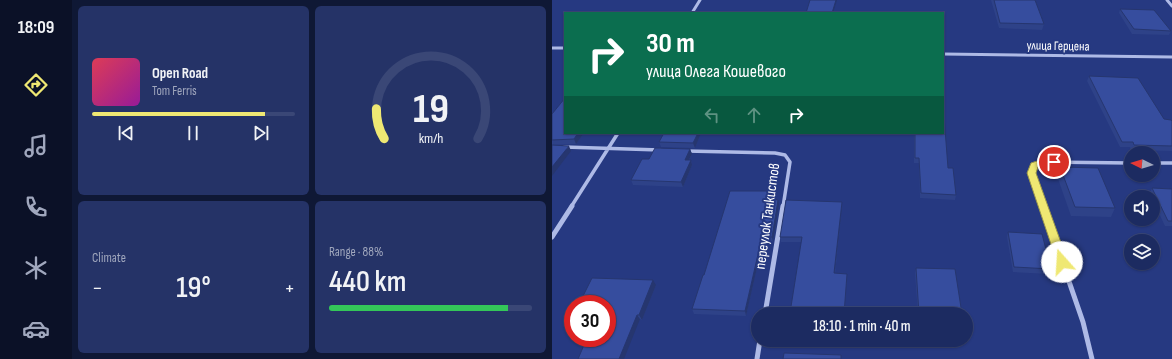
<!DOCTYPE html>
<meta charset="utf-8">
<style>
body{margin:0;font-family:"Sofia Sans Condensed",sans-serif;background:#253367;color:#f1f3f6;height:100vh;display:flex;flex-direction:column;font-size:15px;white-space:nowrap}
*{box-sizing:border-box;margin:0}
p{font-size:13px;color:#a0a7bd}
.icon{flex:none;width:22px;height:22px;fill:none;stroke:currentColor;stroke-width:2;stroke-linecap:round;stroke-linejoin:round}
.map{position:relative;flex:1;overflow:hidden}
.sheet{display:flex;flex-direction:column;gap:6px;padding:6px;background:#0f1835;width:480px}
.sheet>*{flex:none}
.guide{position:absolute;left:12px;top:12px;width:380px;height:122px;border-radius:0px;box-shadow:0 1px 3px #0004,0 0 0 1px #3a4776;background:#0b6e4f;color:#fff;overflow:hidden}
.needle{width:26px;rotate:275deg}
.fabs{position:absolute;left:572px;top:146px;display:grid;gap:8px}
.fabs a{display:grid;place-items:center;width:36px;height:36px;border-radius:50%;background:#1c2b61;box-shadow:0 1px 3px #0004,0 0 0 1px #3a4776;font-size:20px}
.speed{position:absolute;left:12px;top:295px;display:flex;gap:8px;font-size:20px;font-weight:700;text-align:center}
.speed>*{display:grid;place-content:center;width:52px;height:52px;border-radius:50%;background:#1c2b61;box-shadow:0 1px 3px #0004,0 0 0 1px #3a4776;line-height:1}
.speed .limit{border:6px solid #d22;background:#fff;color:#111}
.pin{position:absolute;display:grid;place-items:center;width:34px;height:34px;color:#fff;margin:-17px;border:2px solid #fff;border-radius:50%;box-shadow:0 1px 4px #0007}
.me{position:absolute;width:44px;margin:-22px;rotate:341deg;stroke-linejoin:round;filter:drop-shadow(0 0 3px #0008)}
.turn{display:flex;align-items:center;gap:14px;height:84px;padding:0 16px;font-size:18px}
.turn .icon{width:52px;height:52px;stroke-width:2.5}
.turn b{display:block;font-size:28px;line-height:34px}
.lanes{display:flex;align-items:center;height:38px;padding:0 16px;background:#0003;justify-content:center;gap:20px;direction:ltr}
.lanes .off{opacity:.35}
.big{font-size:30px;font-weight:600;line-height:1.1}
.sheet .card{flex:1;display:flex;flex-direction:column;justify-content:center;gap:6px;min-width:0;padding:0 14px;border-radius:6px;background:#253367}
.sheet .dial{align-items:center;gap:0}
.dial svg{height:104px;overflow:visible;fill:none;stroke:#3a4776;stroke-width:7;stroke-linecap:round;text-anchor:middle}
.dial text{fill:#f1f3f6;stroke:none}
.song{display:flex;align-items:center;gap:12px}
.cover{width:48px;height:48px;border-radius:6px;background:linear-gradient(135deg,hsl(350 70% 55%),hsl(300 70% 35%))}
.played{height:4px;border-radius:2px;background:linear-gradient(90deg,#efe873 85%,#3a4776 85%)}
.keys{display:flex;justify-content:space-around;direction:ltr}
.heat{display:flex;justify-content:space-between;align-items:center;font-size:22px;direction:ltr}
.charge{height:6px;border-radius:3px;background:linear-gradient(90deg,#34c759 88%,#3a4776 0)}
.sheet .tiles{flex:1;display:grid;gap:6px;grid-template-columns:repeat(2,1fr)}
.trip{position:absolute;left:199px;top:307px;width:222px;height:40px;border-radius:20px;background:#1c2b61;box-shadow:0 1px 3px #0004,0 0 0 1px #3a4776;font-weight:600;line-height:40px;text-align:center}
main{display:flex;flex:1;min-height:0}
.menu{display:flex;flex-direction:column;width:72px;justify-content:space-around;align-items:center;background:#0b1127;color:#a0a7bd}
.menu .icon{width:28px;height:28px}
.menu .selected{color:#efe873}
.menu b{font-size:18px;color:#f1f3f6}
.map>svg:first-child{display:block}
.lines{fill:none;stroke-linecap:round;stroke-linejoin:round}
.minor-far2{stroke:#aebae6;stroke-width:3}
.minor-far1{stroke:#aebae6;stroke-width:3.5}
.minor{stroke:#aebae6;stroke-width:5}
.wall{fill:#2e4288}
.shaded-wall{fill:#26366f}
.building{fill:#364d9e;stroke:#26366f}
.route{fill:#efe873;stroke:#9b974b}
.labels{text-anchor:middle;stroke-width:4;stroke-linejoin:round;paint-order:stroke}
.far-street-label{font-size:13px;fill:#fff;stroke:#263981}
.street-label{font-size:15px;fill:#fff;stroke:#263981}
</style>
<main>
<nav class="menu">
<b>18:09</b>
<svg class="icon selected" aria-label="directions" viewBox="0 0 24 24"><path d="M12 3l9 9-9 9-9-9zM9 14v-3h6M13 9l2 2-2 2"/></svg>
<svg class="icon" aria-label="music" viewBox="0 0 24 24"><path d="M9 18V5l10-2v13"/><circle cx="6" cy="18" r="3"/><circle cx="16" cy="16" r="3"/></svg>
<svg class="icon" aria-label="phone" viewBox="0 0 24 24"><path d="M5 4h4l2 5-3 2q2 4 5 5l2-3 5 2v4C11 20 4 13 5 4z"/></svg>
<svg class="icon" aria-label="climate" viewBox="0 0 24 24"><path d="M12 3v18M4 7l16 10M4 17L20 7"/></svg>
<svg class="icon" aria-label="car" viewBox="0 0 24 24"><path d="M5 17H2v-5l4-1 3-4h7l3 4 3 1v5h-3M9 17h6M6 11h13"/><circle cx="7" cy="17" r="2"/><circle cx="17" cy="17" r="2"/></svg>
</nav>
<section class="sheet">
<div class="tiles">
<div class="card">
<div class="song"><i class="cover"></i><div><b>Open Road</b><p>Tom Ferris</p></div></div>
<div class="played"></div>
<div class="keys"><svg class="icon" aria-label="previous" viewBox="0 0 24 24"><path d="M18 5L8 12l10 7zM5 5v14"/></svg><svg class="icon" aria-label="pause" viewBox="0 0 24 24"><path d="M8 5v14M16 5v14"/></svg><svg class="icon" aria-label="next" viewBox="0 0 24 24"><path d="M6 5l10 7-10 7zM19 5v14"/></svg></div>
</div>
<div class="card dial"><svg viewBox="0 0 100 80">
<path d="M14 69A42 42 0 1 1 86 69"/>
<path d="M14 69A42 42 0 0 1 8 46" stroke="#efe873"/>
<text x="50" y="56" font-size="32" font-weight="700">19</text>
<text x="50" y="72" font-size="11">km/h</text>
</svg></div>
<div class="card"><p>Climate</p>
<div class="heat"><a>−</a><b class="big">19°</b><a>+</a></div>
</div>
<div class="card"><p>Range · 88%</p><b class="big">440 km</b><div class="charge"></div></div>
</div>
</section>
<div class="map">
<svg width="620" height="359" viewBox="0 0 620 359">
<rect width="100%" height="100%" fill="#263981"/>
<g class="lines">
<path class="minor-far2" d="M615,0L620,6
M140,13L148,0
M0,48H13
M391,54L620,57"/>
<path class="minor-far1" d="M12,147L108,150
M134,151L223,153L233,155L238,162L231,207
M601,163H620
M19,207L66,133
M491,207L479,173L482,165L491,162L579,163"/>
<path class="minor" d="M491,206L531,322L540,359
M0,237L20,206
M213,314L231,206
M205,359L208,340"/>
</g>
<path class="wall" d="M439,0H483L492,24L490,30L447,28Z
M568,9L619,31L617,35L580,34L567,13Z
M537,76L612,119L620,121V151L579,150L578,147H568L535,81Z
M0,114L13,133H32L24,144L0,145Z
M112,133H149L143,148L109,147L107,142Z
M362,133H391L396,168L404,195L403,200L368,198L367,163H362Z
M138,149L140,154L137,160H139L140,165L131,187L81,185L79,180L97,159Z
M508,167L563,208L559,217L519,216L505,176Z
M600,188L620,189V226H613L601,201V197H599L598,193Z
M220,191L221,196L220,199L227,205L221,242H211L194,316L142,314L140,309Z
M290,202V207L283,274H295L292,314H238L250,242H229L228,237Z
M456,232L499,269L497,274L461,272L455,237Z
M364,268L410,314H366L363,273Z
M104,285L90,320L88,319L35,338Z"/>
<path class="shaded-wall" d="M284,0H285L281,13H280Z
M26,133H32L24,144L22,139Z
M146,133H149L143,148L141,143Z
M17,146L19,151L0,176V167Z
M138,149L140,154L134,165L133,160Z
M139,160L140,165L131,187L129,182Z
M220,191L221,196L220,204L219,199Z
M226,200L227,205L221,242L220,237Z
M290,202V207L282,278V273Z
M210,237L211,242L194,316L193,311Z
M101,280L104,285L90,320L87,315Z
M85,315L88,319L72,359H67Z"/>
<path class="building" d="M258,0H284L280,13H254Z
M442,0H483L492,24L448,23Z
M568,9L602,10L619,31L582,29Z
M537,76L586,78L612,119L619,120L620,121V146L582,145L581,142H570Z
M13,98V133H26L22,139L0,140V114Z
M391,103L396,168H401L404,195L369,193L367,158H363V133H391Z
M112,133H146L141,143L107,142Z
M0,145L17,146L0,167Z
M103,148L138,149L133,160H139L129,182L79,180L90,159H97Z
M508,167L546,168L563,208L523,207Z
M600,188L620,189V221H616Z
M178,191H220L219,199L226,200L220,237H210L193,311L140,309L151,275H152Z
M234,200L290,202L282,273L295,274L292,314H268L238,313L250,237H228Z
M456,232L490,234L499,269L462,267Z
M364,268L403,269L410,314H367Z
M40,278L101,280L87,315H85L67,359H26L35,338H55V304H27Z
M232,353L289,355V359H231Z"/>
<path class="route" d="M502,159L506,162L505,164L486,167L484,173L516,262L514,265L510,267L506,265L505,262L475,173L479,163L491,159Z"/>
<g class="labels">
<g class="far-street-label">
<text transform="translate(506 45) rotate(1)" y="5">улица Герцена</text>
</g>
<g class="street-label">
<text transform="translate(215 216) rotate(-82)" y="5">переулок Танкистов</text>
</g>
</g>
</svg>
<div class="fabs">
<a><svg class="needle" viewBox="-14 -14 28 28"><path d="M0-13l5 13h-10z" fill="#e53935"/><path d="M0 13l5-13h-10z" fill="#a0a7bd"/></svg></a>
<a><svg class="icon" aria-label="sound" viewBox="0 0 24 24"><path d="M4 9h4l5-4v14l-5-4H4zM17 9q2 3 0 6"/></svg></a>
<a><svg class="icon" aria-label="layers" viewBox="0 0 24 24"><path d="M12 4l9 5-9 5-9-5zM3 14l9 5 9-5"/></svg></a>
</div>
<div class="speed"><div class="limit">30</div></div>
<div class="pin" style="left:502px;top:162px;background:#d93025"><svg class="icon" aria-label="arrive" viewBox="0 0 24 24"><path d="M6 21V4h12l-3 4 3 4H6"/></svg></div>
<svg class="me" style="left:510px;top:262px" viewBox="-20 -20 40 40"><circle r="19" fill="#fff"/><path d="M0-13L10 11 0 6-10 11z" fill="#efe873"/></svg>
<div class="trip">18:10 · 1 min · 40 m</div>
<div class="guide">
<div class="turn"><svg class="icon" aria-label="right" viewBox="0 0 24 24"><path d="M7 20v-9h11M14 6l5 5-5 5"/></svg><div><b>30 m</b>улица Олега Кошевого</div></div>
<div class="lanes"><svg class="icon off" aria-label="left" viewBox="0 0 24 24"><path d="M17 20v-9H6M10 6l-5 5 5 5"/></svg><svg class="icon off" aria-label="ahead" viewBox="0 0 24 24"><path d="M12 20V5M6 11l6-6 6 6"/></svg><svg class="icon" aria-label="right" viewBox="0 0 24 24"><path d="M7 20v-9h11M14 6l5 5-5 5"/></svg></div>
</div>
</div>
</main>
